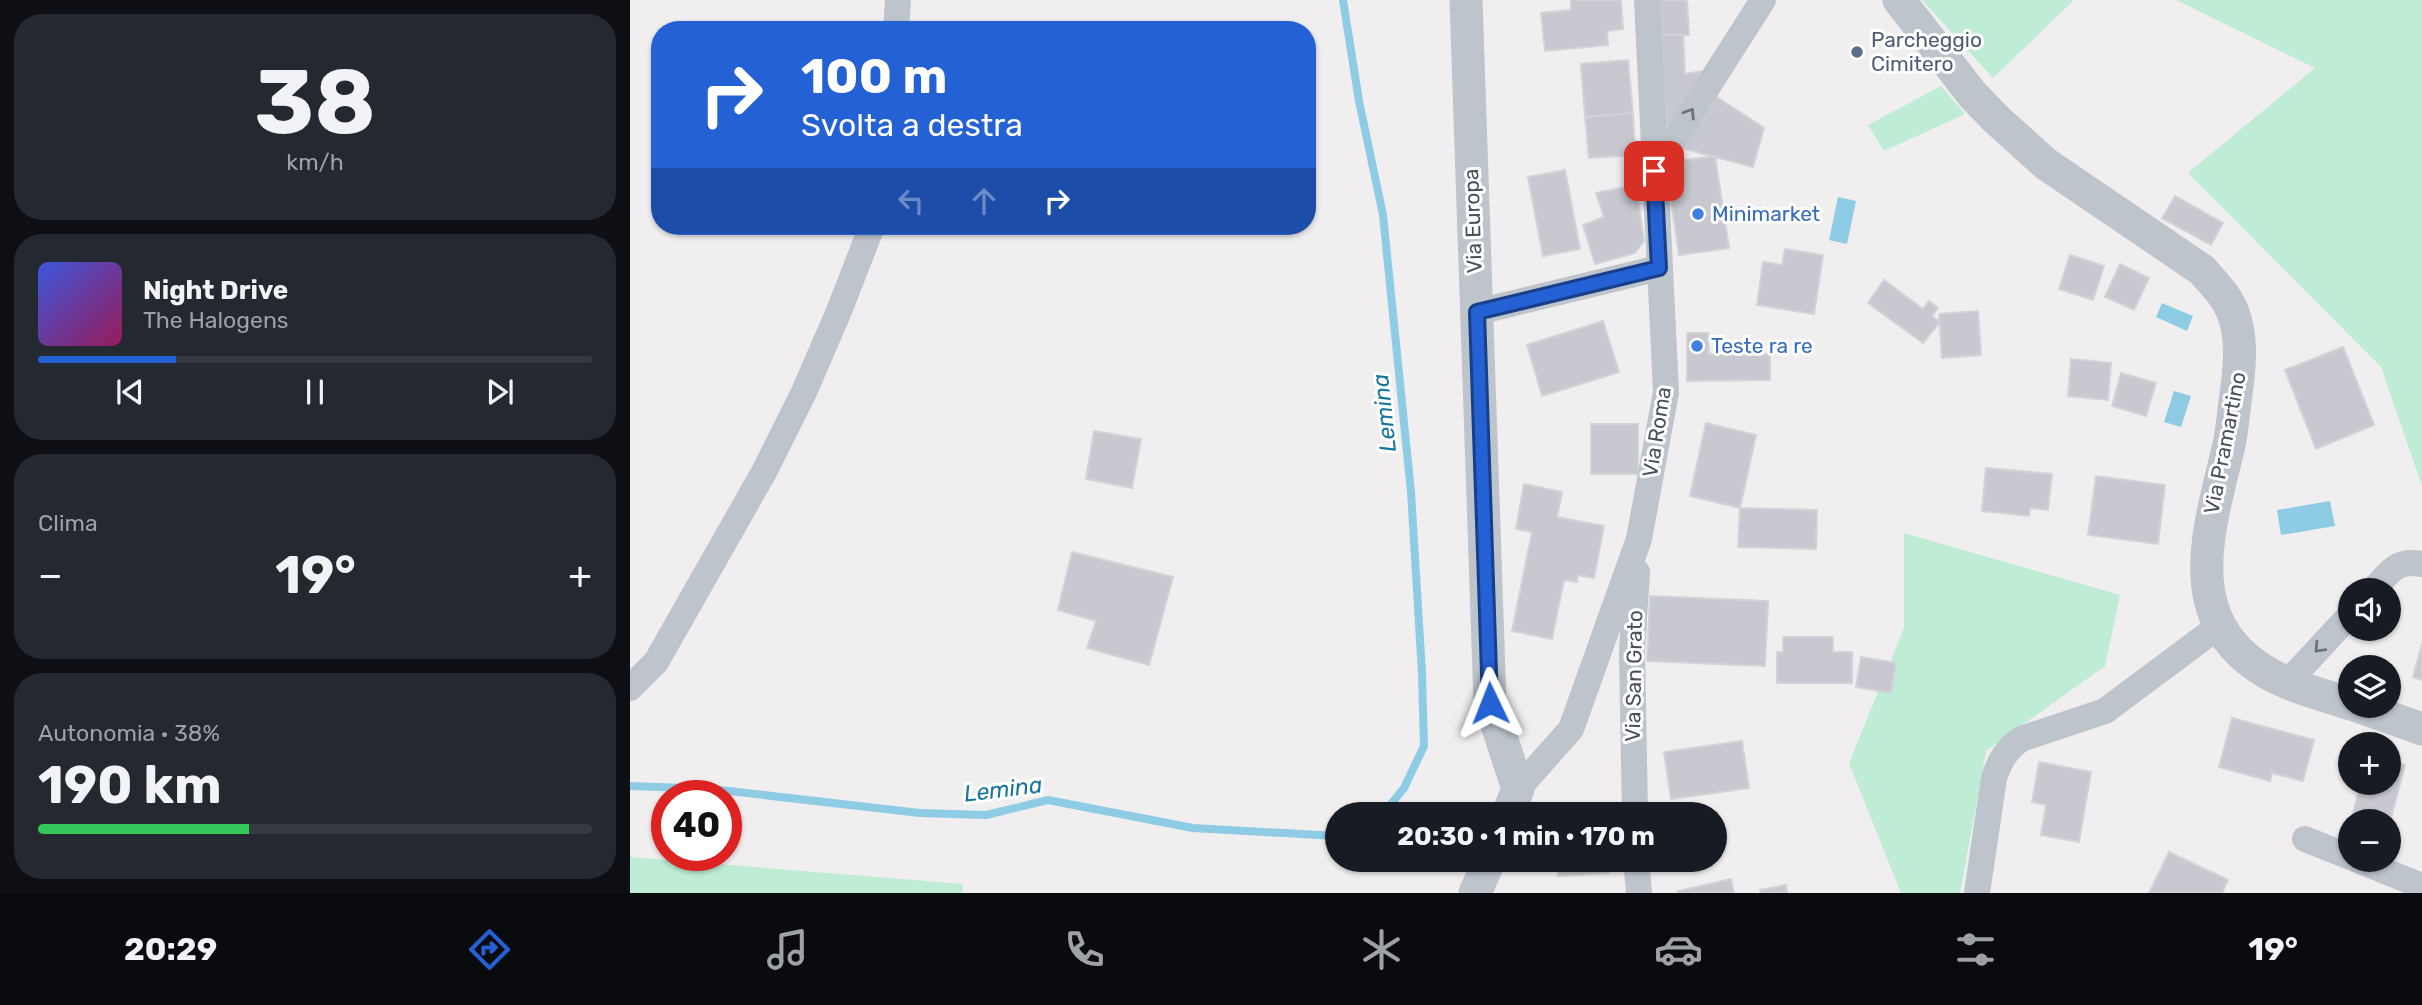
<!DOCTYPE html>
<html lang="it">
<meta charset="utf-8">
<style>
body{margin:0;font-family:Rubik,sans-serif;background:#242831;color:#f1f3f6;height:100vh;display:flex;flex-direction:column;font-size:26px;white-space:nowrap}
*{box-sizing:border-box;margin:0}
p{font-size:23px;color:#9ea1a6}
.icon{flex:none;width:38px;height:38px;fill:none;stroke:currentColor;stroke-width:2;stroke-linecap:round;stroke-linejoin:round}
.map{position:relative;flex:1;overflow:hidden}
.details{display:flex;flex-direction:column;gap:14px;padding:14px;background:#0d0f14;width:630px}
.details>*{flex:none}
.hud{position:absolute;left:21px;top:21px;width:665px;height:214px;border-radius:28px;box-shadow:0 2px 5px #0004;background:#2461d4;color:#fff;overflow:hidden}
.controls{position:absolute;left:1708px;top:578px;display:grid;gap:14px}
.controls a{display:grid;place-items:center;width:63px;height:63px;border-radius:50%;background:#171b24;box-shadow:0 2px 5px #0004;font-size:35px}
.speed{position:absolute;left:21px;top:780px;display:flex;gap:14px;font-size:35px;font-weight:700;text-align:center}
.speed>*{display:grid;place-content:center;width:91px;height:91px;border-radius:50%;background:#171b24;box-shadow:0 2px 5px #0004;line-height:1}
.speed .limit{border:10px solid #d22;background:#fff;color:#111}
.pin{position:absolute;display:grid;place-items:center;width:60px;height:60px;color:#fff;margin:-30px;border-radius:14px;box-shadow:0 4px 10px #0006}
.me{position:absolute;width:77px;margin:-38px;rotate:358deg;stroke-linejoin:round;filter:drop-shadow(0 0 5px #0008)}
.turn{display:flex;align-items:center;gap:24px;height:147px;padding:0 35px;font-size:32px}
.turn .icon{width:91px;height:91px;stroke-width:2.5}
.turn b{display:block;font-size:49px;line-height:60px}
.lanes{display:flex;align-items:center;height:66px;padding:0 35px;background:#0003;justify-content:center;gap:35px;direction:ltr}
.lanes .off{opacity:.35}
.big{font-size:52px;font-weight:700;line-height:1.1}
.details .widget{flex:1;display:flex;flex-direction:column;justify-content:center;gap:10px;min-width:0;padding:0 24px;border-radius:28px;background:#242831}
.details .dial{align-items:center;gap:0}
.dial b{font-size:91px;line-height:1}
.song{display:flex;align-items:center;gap:21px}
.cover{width:84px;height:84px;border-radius:10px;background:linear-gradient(135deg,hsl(230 70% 55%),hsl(330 70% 35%))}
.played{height:7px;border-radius:4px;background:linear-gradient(90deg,#2461d4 25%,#363941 25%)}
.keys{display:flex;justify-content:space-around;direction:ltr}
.heat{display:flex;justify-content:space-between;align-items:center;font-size:38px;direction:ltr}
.charge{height:10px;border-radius:5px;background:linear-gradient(90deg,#34c759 38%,#363941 0)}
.trip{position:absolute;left:695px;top:802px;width:402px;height:70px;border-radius:35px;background:#171b24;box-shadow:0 2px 5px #0004;font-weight:700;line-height:70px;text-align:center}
.tab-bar{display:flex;height:112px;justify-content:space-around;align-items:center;background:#090b0e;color:#9ea1a6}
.tab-bar .icon{width:49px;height:49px}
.tab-bar .current{color:#2461d4}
.tab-bar b{font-size:32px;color:#f1f3f6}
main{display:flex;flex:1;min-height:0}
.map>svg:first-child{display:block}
.green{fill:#beecd4}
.water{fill:#8ecce6}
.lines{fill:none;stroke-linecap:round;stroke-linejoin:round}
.stream{stroke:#8ecce6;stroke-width:8}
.building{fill:#c8c9d0;stroke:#d2d3d9;stroke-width:2}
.minor{stroke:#bdc4cc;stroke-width:26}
.tertiary{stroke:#bdc4cc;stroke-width:33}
.oneway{stroke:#6a727c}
.route-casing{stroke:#173f8a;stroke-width:18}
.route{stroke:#2461d4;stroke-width:12}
.service-dot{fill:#5c6f8a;stroke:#fff;stroke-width:2.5}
.shop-dot{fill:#3f7fe0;stroke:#fff;stroke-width:2.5}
.labels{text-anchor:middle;stroke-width:6;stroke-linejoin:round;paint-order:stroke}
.service-label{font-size:21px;fill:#4e5e75;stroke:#fff;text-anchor:start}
.shop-label{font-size:21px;fill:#366cbe;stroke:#fff;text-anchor:start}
.street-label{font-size:21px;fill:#474f5a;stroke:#fff}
.water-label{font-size:23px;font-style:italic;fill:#15759f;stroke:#fff}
</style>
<main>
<section class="details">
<div class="widget dial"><b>38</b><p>km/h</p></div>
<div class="widget">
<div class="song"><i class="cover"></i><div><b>Night Drive</b><p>The Halogens</p></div></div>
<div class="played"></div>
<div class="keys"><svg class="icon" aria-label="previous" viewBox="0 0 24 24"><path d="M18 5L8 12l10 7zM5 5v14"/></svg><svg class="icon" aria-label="pause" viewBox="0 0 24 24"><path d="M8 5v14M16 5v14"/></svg><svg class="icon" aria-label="next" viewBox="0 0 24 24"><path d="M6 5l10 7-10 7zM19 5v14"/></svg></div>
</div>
<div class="widget"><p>Clima</p>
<div class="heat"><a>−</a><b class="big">19°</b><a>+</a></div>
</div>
<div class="widget"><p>Autonomia · 38%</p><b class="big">190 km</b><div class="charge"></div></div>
</section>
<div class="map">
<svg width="1792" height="893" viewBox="0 0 1792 893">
<rect width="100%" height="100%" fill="#f0eeee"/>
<path class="green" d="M1292,0H1444L1363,78Z
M1546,0H1792V486L1751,367L1558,173L1685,68Z
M1311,86L1335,114L1254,151L1238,125Z
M1274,533L1490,595L1475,666L1356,751L1330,893H1271L1219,763L1274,628Z
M0,857L333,884L332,893H0Z"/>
<path class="water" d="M1208,197L1226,201L1217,244L1199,240Z
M1532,303L1563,316L1557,331L1526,317Z
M1544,391L1561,396L1551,427L1534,422Z
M1700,501L1705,526L1651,535L1647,510Z"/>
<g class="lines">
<path class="stream" d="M713,0L729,101L753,215L781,492L792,673L794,746L774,788L753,814
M0,786L81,789L290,813L356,815L418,800L563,828L707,836"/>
</g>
<path class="building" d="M941,0H991L993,29L977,31L978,45L915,51L911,13L941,10Z
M1027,0H1057L1059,35H1028Z
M1028,35H1053L1055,74L1073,71L1041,125L1029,126Z
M998,60L1003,113L955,117L951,64Z
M1087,97L1134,128L1123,167L1055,149L1059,134Z
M1003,113L1005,155L959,158L955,117Z
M1085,156L1099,248L1049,255L1038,180L1050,178L1047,161Z
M935,170L950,249L913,256L898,177Z
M1006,185L1014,241L1005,253L965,264L953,225L974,217L966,193Z
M1545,196L1593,223L1581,245L1532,218Z
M1155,249L1193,255L1184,314L1127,305L1133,262L1152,265Z
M1440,255L1474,266L1463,300L1429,289Z
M1490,264L1519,278L1504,310L1475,297Z
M1254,280L1293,309L1299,301L1308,308L1302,316L1310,322L1293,343L1238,303Z
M1348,311L1351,355L1312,358L1309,314Z
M973,321L989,372L912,396L897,345Z
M1057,333H1078L1079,354H1140V380L1057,381Z
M1713,347L1744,425L1686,449L1655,370Z
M1441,359L1481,363L1478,400L1438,396Z
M1491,373L1526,383L1516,416L1482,406Z
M1076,423L1126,435L1110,508L1060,496Z
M961,424H1008V474H961Z
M464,431L511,439L502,488L456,479Z
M1356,468L1422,474L1418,510L1400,508L1399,516L1352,511Z
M1466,476L1535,485L1528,544L1458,535Z
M894,484L932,492L927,517L974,526L964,578L948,575L947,582L934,580L922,639L882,631L902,532L886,529Z
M1110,508L1187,510L1186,549L1108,547Z
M442,552L543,577L519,665L457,648L466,621L428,610Z
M1020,596L1138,601L1135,666L1017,661Z
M1153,637H1203V652H1222V683H1147V652H1153Z
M1792,644V680L1783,677Z
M1231,657L1266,663L1261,693L1226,687Z
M1602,718L1684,740L1673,781L1642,773L1640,781L1589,767Z
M1112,741L1119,788L1041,799L1034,752Z
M1759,761L1775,765L1759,825V821H1721L1731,782H1759Z
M1409,762L1461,772L1449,842L1411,835L1416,805L1402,802Z
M1539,852L1598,880L1592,893H1519Z
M926,859H978L979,873L928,876Z
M1101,879L1104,893H1048V891Z
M1156,885L1157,893H1131L1130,890Z"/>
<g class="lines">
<path class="minor" d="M266,30L268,0
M1024,171L1133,0
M847,312L1029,268
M1743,590C1760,572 1766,559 1792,564
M1658,682L1720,615
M0,688L26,662L134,472L174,392L209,311L242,226
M888,789L941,729L1009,539L1036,392L1017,0
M1005,814L1002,651L1007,572
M1675,839L1720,857
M1006,859L1009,893
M1725,859L1792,886
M1347,893L1364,778C1370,760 1376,750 1391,739L1475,711L1589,626"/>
<path class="tertiary" d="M836,0L860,703L888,789L878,814
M1269,0L1342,94L1365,118L1416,164L1572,270C1583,283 1597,296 1603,313C1612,336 1610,363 1607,387C1604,406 1603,426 1599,445C1581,523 1547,615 1631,669C1657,686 1691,694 1720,704
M1724,705L1792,729
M845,893L860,859"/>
</g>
<defs><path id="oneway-chevron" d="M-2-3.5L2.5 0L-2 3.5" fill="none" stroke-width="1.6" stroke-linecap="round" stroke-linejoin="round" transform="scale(1.75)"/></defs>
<g class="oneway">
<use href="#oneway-chevron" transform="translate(1060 113) rotate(-58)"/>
<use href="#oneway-chevron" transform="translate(1689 648) rotate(133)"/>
</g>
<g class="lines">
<g class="route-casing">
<path id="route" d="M860,703L847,312L1029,268L1024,171"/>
</g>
<use href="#route" class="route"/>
</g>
<circle class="service-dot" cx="1227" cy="52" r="7"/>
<g class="shop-dot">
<circle cx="1068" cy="214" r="7"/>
<circle cx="1067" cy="346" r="7"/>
</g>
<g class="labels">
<g class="service-label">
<text x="1241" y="47">Parcheggio<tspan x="1241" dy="24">Cimitero</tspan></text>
</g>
<g class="shop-label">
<text x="1082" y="221">Minimarket</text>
<text x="1081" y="353">Teste ra re</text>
</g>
<g class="street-label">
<text transform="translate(843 221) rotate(-92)" y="7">Via Europa</text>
<text transform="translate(1027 432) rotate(-81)" y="7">Via Roma</text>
<text transform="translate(1595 443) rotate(-79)" y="7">Via Pramartino</text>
<text transform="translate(1004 676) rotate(-89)" y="7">Via San Grato</text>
</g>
<g class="water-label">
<text transform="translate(754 413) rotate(-96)" y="8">Lemina</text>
<text transform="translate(373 789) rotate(-7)" y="8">Lemina</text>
</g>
</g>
</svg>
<div class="controls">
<a><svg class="icon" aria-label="sound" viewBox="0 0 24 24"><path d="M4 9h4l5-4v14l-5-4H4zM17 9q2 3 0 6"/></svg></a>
<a><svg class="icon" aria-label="layers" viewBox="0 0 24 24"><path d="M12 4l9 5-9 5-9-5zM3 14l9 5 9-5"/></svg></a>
<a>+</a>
<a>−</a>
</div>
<div class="speed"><div class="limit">40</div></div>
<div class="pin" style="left:1024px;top:171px;background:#d93025"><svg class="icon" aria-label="arrive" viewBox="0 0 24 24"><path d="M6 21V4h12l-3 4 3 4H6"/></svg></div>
<svg class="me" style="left:860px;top:703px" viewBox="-20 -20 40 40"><path d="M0-17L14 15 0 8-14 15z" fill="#2461d4" stroke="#fff" stroke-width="4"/></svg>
<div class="trip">20:30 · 1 min · 170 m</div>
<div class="hud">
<div class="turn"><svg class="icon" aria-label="right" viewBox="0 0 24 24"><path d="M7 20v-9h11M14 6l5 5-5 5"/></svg><div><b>100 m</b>Svolta a destra</div></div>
<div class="lanes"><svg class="icon off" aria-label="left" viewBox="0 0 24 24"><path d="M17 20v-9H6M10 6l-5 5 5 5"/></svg><svg class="icon off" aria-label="ahead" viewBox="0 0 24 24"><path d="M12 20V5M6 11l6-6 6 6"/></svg><svg class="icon" aria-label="right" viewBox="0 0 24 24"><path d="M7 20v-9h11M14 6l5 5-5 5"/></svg></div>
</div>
</div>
</main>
<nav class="tab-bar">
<b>20:29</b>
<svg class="icon current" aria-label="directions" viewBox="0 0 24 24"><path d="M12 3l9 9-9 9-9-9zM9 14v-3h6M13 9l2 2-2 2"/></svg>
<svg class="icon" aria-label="music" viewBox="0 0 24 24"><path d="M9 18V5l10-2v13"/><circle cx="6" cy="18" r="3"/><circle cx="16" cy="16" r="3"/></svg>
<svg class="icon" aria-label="phone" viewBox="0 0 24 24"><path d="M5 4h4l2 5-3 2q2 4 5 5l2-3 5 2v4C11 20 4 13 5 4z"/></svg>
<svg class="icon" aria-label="climate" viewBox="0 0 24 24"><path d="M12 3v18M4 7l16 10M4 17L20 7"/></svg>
<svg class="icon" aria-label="car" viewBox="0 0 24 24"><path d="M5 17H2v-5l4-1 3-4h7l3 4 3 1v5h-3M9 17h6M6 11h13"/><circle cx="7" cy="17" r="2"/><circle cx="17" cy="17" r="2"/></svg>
<svg class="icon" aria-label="filters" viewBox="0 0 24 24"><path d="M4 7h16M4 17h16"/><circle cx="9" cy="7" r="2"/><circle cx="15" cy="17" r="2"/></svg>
<b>19°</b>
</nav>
